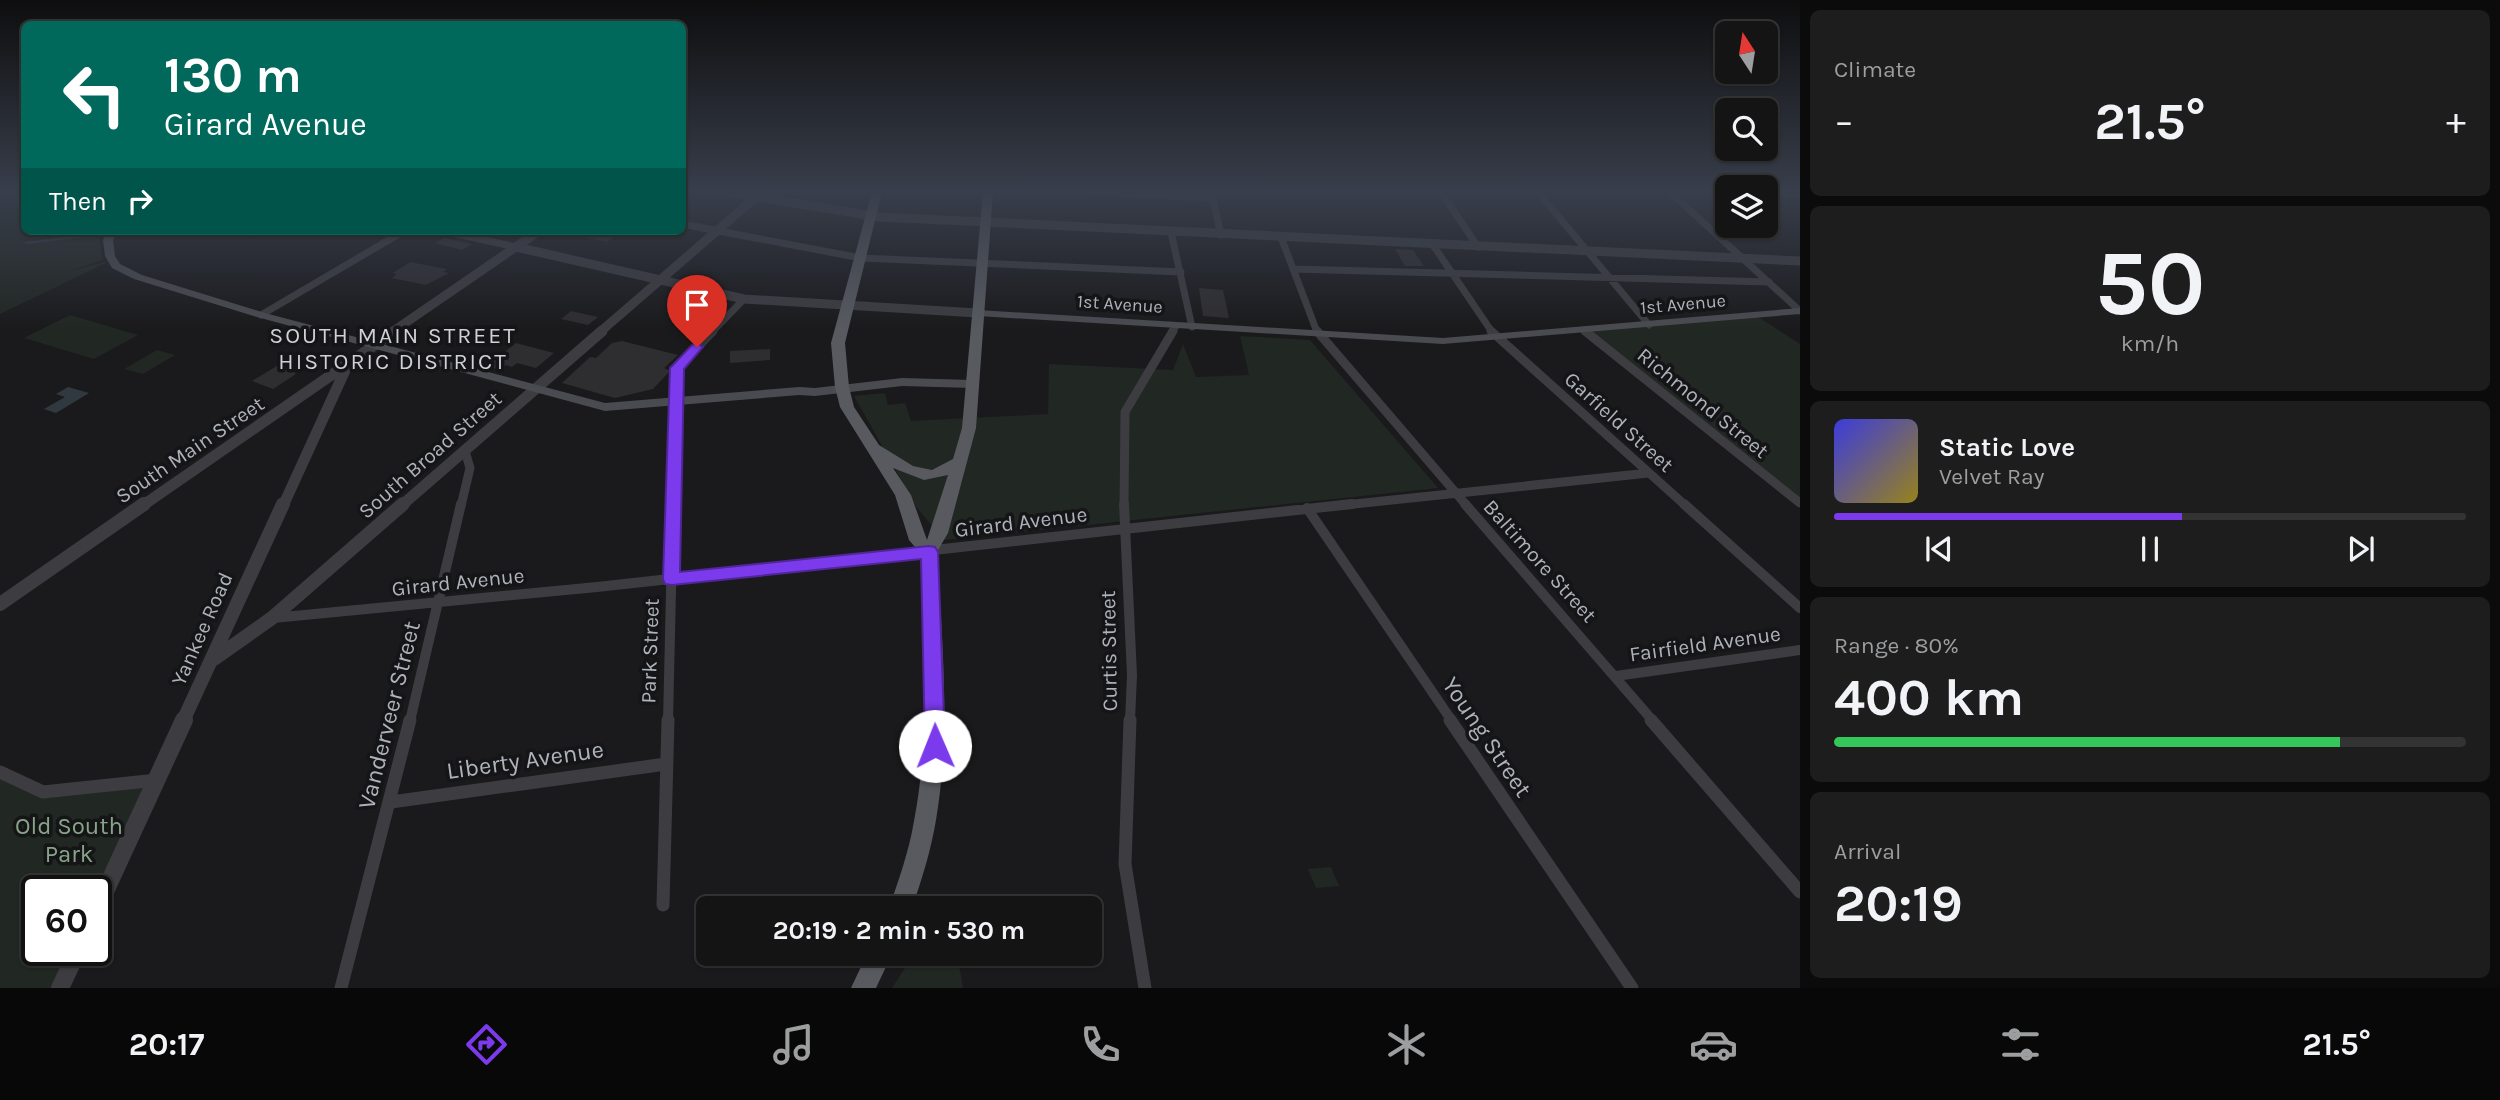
<!DOCTYPE html>
<meta charset="utf-8">
<style>
body{margin:0;font-family:Karla,sans-serif;background:#1d1d1e;color:#f1f3f6;height:100vh;display:flex;flex-direction:column;font-size:26px;white-space:nowrap}
*{box-sizing:border-box;margin:0}
p{font-size:23px;color:#9d9ea0}
.icon{flex:none;width:38px;height:38px;fill:none;stroke:currentColor;stroke-width:2;stroke-linecap:round;stroke-linejoin:round}
.map{position:relative;flex:1;overflow:hidden}
.side{display:flex;flex-direction:column;gap:10px;padding:10px;background:#0b0b0c;width:700px}
.side>*{flex:none}
.hud{position:absolute;left:21px;top:21px;width:665px;height:214px;border-radius:10px;box-shadow:0 2px 5px #0004,0 0 0 2px #333334;background:#00695c;color:#fff;overflow:hidden}
.needle{width:46px;rotate:348deg}
.buttons{position:absolute;left:1715px;top:21px;display:grid;gap:14px}
.buttons a{display:grid;place-items:center;width:63px;height:63px;border-radius:10px;background:#141415;box-shadow:0 2px 5px #0004,0 0 0 2px #333334;font-size:35px}
.speed{position:absolute;left:21px;top:875px;display:flex;gap:14px;font-size:35px;font-weight:700;text-align:center}
.speed>*{display:grid;place-content:center;width:91px;height:91px;border-radius:50%;background:#141415;box-shadow:0 2px 5px #0004,0 0 0 2px #333334;line-height:1}
.speed .limit{border:4px solid #111;border-radius:10px;background:#fff;color:#111}
.pin{position:absolute;display:grid;place-items:center;width:60px;height:60px;color:#fff;margin:-72px -30px;border-radius:50% 50% 50% 0;rotate:-45deg;box-shadow:0 0 7px #0007}
.pin .icon{rotate:45deg}
.me{position:absolute;width:77px;margin:-38px;rotate:359deg;stroke-linejoin:round;filter:drop-shadow(0 0 5px #0008)}
.turn{display:flex;align-items:center;gap:24px;height:147px;padding:0 28px;font-size:32px}
.turn .icon{width:91px;height:91px;stroke-width:2.5}
.turn b{display:block;font-size:49px;line-height:60px}
.then{display:flex;align-items:center;height:66px;padding:0 28px;background:#0003;gap:14px;font-size:26px}
.big{font-size:52px;font-weight:700;line-height:1.1}
.side .widget{flex:1;display:flex;flex-direction:column;justify-content:center;gap:10px;min-width:0;padding:0 24px;border-radius:10px;background:#1d1d1e}
.side .dial{align-items:center;gap:0}
.dial b{font-size:91px;line-height:1}
.song{display:flex;align-items:center;gap:21px}
.cover{width:84px;height:84px;border-radius:10px;background:linear-gradient(135deg,hsl(240 70% 55%),hsl(50 70% 35%))}
.played{height:7px;border-radius:4px;background:linear-gradient(90deg,#7c3aed 55%,#333334 55%)}
.keys{display:flex;justify-content:space-around;direction:ltr}
.heat{display:flex;justify-content:space-between;align-items:center;font-size:38px;direction:ltr}
.charge{height:10px;border-radius:5px;background:linear-gradient(90deg,#34c759 80%,#333334 0)}
.trip{position:absolute;left:696px;top:896px;width:406px;height:70px;border-radius:10px;background:#141415;box-shadow:0 2px 5px #0004,0 0 0 2px #333334;font-weight:700;line-height:70px;text-align:center}
.tabs{display:flex;height:112px;justify-content:space-around;align-items:center;background:#080808;color:#9d9ea0}
.tabs .icon{width:49px;height:49px}
.tabs .active{color:#7c3aed}
.tabs b{font-size:32px;color:#f1f3f6}
main{display:flex;flex:1;min-height:0}
.map>svg:first-child{display:block}
.green{fill:#212722}
.water{fill:#313940}
.lines{fill:none;stroke-linecap:round;stroke-linejoin:round}
.stream{stroke:#313940;stroke-width:2.5}
.building{fill:#2e2d30}
.minor-far3{stroke:#3c3c41;stroke-width:7}
.minor-far2{stroke:#3c3c41;stroke-width:9}
.minor-far1{stroke:#3c3c41;stroke-width:10}
.minor{stroke:#3c3c41;stroke-width:13}
.tertiary-far3{stroke:#3c3c41;stroke-width:9}
.tertiary-far2{stroke:#3c3c41;stroke-width:11}
.tertiary-far1{stroke:#3c3c41;stroke-width:14}
.tertiary{stroke:#3c3c41;stroke-width:18}
.secondary{fill:#4a4b51;fill-rule:evenodd}
.primary{fill:#585a60;fill-rule:evenodd}
.route{fill:#7c3aed;stroke:#51269a;stroke-width:2}
.labels{text-anchor:middle;stroke-width:7;stroke-linejoin:round;paint-order:stroke}
.far-street-label{font-size:18px;fill:#aeb2bb;stroke:#151517}
.street-label{font-size:21px;fill:#aeb2bb;stroke:#151517}
.neighbourhood-label{font-size:23px;letter-spacing:2px;fill:#cfd1d7;stroke:#151517}
.near-street-label{font-size:24px;fill:#aeb2bb;stroke:#151517}
.near-park-label{font-size:24px;fill:#87a489;stroke:#151517}
</style>
<main>
<div class="map">
<svg width="1800" height="988" viewBox="0 0 1800 988">
<rect width="100%" height="100%" fill="#1a1a1c"/>
<path class="green" d="M0,192H24V231H106L99,240L103,260L70,271L112,260L0,314Z
M70,315L138,335L94,359L24,338Z
M1755,315L1800,344V503L1584,330Z
M1240,336L1310,340L1438,488L944,540L917,508L854,396L885,393L888,405L905,403L911,421L1048,414L1049,364L1173,370L1183,344L1196,377L1249,375Z
M157,350L175,355L143,374L124,369Z
M0,772L43,792L157,780L96,891H37V950H78L60,988H0Z
M1331,867L1339,886L1316,888L1308,869Z
M914,954H957L963,988H892Z"/>
<path class="water" d="M68,387L89,393L56,413L44,409L65,397L56,394Z"/>
<g class="lines">
<path class="stream" d="M26,243L124,231"/>
</g>
<path class="building" d="M573,231H621L607,242L572,235Z
M444,238L472,244L462,250L435,243Z
M1395,249L1413,250L1424,266H1405Z
M410,262L447,269L443,272L449,273L426,285L392,278L397,274L393,273Z
M1199,288L1223,290L1229,318L1203,316Z
M571,311L598,317L588,325L561,319Z
M622,341L678,355L664,368L670,371L653,389L615,398L562,383L590,357L596,358L612,343Z
M516,343L554,353L536,368L517,363L512,367L506,365L500,370L487,366Z
M770,349V360L730,363V351Z
M285,361L296,364L289,368L296,374L273,389L252,381Z"/>
<g class="lines">
<path class="minor-far3" d="M1087,192L1213,198
M1441,192L1478,247
M1538,192L1649,325
M1670,192L1800,311
M1212,195L1221,235
M682,224L861,258L1181,272
M443,231L516,247
M1171,232L1192,327
M1281,237L1317,332
M1433,245L1492,332
M1293,269L1769,282
M261,315L404,231
M1584,330L1587,332
M712,332L744,299
M1172,332L1176,326"/>
<path class="minor-far2" d="M1317,331L1467,506
M1491,331L1686,506
M1585,331L1800,503
M461,506L470,468L465,451
M673,506L677,368L713,331
M1124,506L1125,412L1173,331
M1335,506L1649,473"/>
<path class="minor-far1" d="M1124,504L1132,675L1130,721
M1465,504L1653,721
M1684,504L1800,608
M1307,508L1452,721
M273,618L597,587L1352,504
M1616,676L1800,650
M410,721L461,504
M668,721L673,504"/>
<path class="minor" d="M1130,720L1125,864L1145,988
M1450,720L1632,988
M1651,720L1800,892
M0,772L43,792L157,780
M391,802L666,764
M663,905L668,720
M341,988L410,720"/>
<path class="tertiary-far3" d="M727,192L880,217L1800,261
M1766,192L1800,193
M516,247L744,299L978,313
M392,332L539,231
M600,332L756,197"/>
<path class="tertiary-far2" d="M142,506L395,331
M283,506L347,366
M401,506L602,331"/>
<path class="tertiary-far1" d="M0,604L144,504
M214,659L272,618L403,504
M183,721L283,504"/>
<path class="tertiary" d="M96,911L184,720
M60,988L78,950"/>
<path class="secondary" d="M108,231H118L113,240L115,256L120,264L142,275L265,313L605,403L799,387L815,388L902,378L972,380L978,384L972,388L902,386L815,396L799,395L605,411L257,317L134,279L112,268L105,256L103,240Z
M1800,308V314L1443,344L978,316L972,313L978,310L1443,338Z"/>
<path class="primary" d="M872,192H882L845,343L849,387L854,407L879,445L913,466L932,470L953,459L962,428L983,192H993L976,428L948,533L937,552C942,641 951,732 936,820C931,850 922,879 912,908H889C899,879 909,851 914,821C931,733 923,642 921,554L909,540L895,495L840,407L835,387L831,343ZM893,468L924,480L948,475L927,540L911,495Z
M867,954H892L876,988H851Z"/>
</g>
<linearGradient id="sky" x2="0" y2="1"><stop stop-color="#0e0e0f"/><stop offset="0.58" stop-color="#383e4b"/><stop offset="1" stop-color="#383e4b" stop-opacity="0"/></linearGradient>
<rect width="1800" height="330" fill="url(#sky)"/>
<path class="route" d="M697,343L703,347L684,369L680,572L929,546L935,547L938,552L945,746L942,752L935,755L928,752L925,746L921,559L672,585L665,584L663,579L670,368L692,345Z"/>
<g class="labels">
<g class="far-street-label">
<text transform="translate(1120 304) rotate(4)" y="6">1st Avenue</text>
<text transform="translate(1683 304) rotate(-5)" y="6">1st Avenue</text>
</g>
<g class="street-label">
<text transform="translate(1703 403) rotate(39)" y="7">Richmond Street</text>
<text transform="translate(1619 422) rotate(42)" y="7">Garfield Street</text>
<text transform="translate(190 450) rotate(-34)" y="7">South Main Street</text>
<text transform="translate(430 455) rotate(-41)" y="7">South Broad Street</text>
<text transform="translate(1021 522) rotate(-7)" y="7">Girard Avenue</text>
<text transform="translate(1540 561) rotate(48)" y="7">Baltimore Street</text>
<text transform="translate(458 582) rotate(-6)" y="7">Girard Avenue</text>
<text transform="translate(202 629) rotate(-66)" y="7">Yankee Road</text>
<text transform="translate(1705 644) rotate(-8)" y="7">Fairfield Avenue</text>
<text transform="translate(650 651) rotate(-88)" y="7">Park Street</text>
<text transform="translate(1109 651) rotate(-91)" y="7">Curtis Street</text>
</g>
<g class="neighbourhood-label">
<text x="393" y="343">SOUTH MAIN STREET<tspan x="393" dy="26">HISTORIC DISTRICT</tspan></text>
</g>
<g class="near-street-label">
<text transform="translate(389 715) rotate(-76)" y="8">Vanderveer Street</text>
<text transform="translate(1487 737) rotate(56)" y="8">Young Street</text>
<text transform="translate(525 760) rotate(-8)" y="8">Liberty Avenue</text>
</g>
<g class="near-park-label">
<text x="69" y="834">Old South<tspan x="69" dy="28">Park</tspan></text>
</g>
</g>
</svg>
<div class="buttons">
<a><svg class="needle" viewBox="-14 -14 28 28"><path d="M0-13l5 13h-10z" fill="#e53935"/><path d="M0 13l5-13h-10z" fill="#9d9ea0"/></svg></a>
<a><svg class="icon" aria-label="search" viewBox="0 0 24 24"><circle cx="10" cy="10" r="6"/><path d="M15 15l6 6"/></svg></a>
<a><svg class="icon" aria-label="layers" viewBox="0 0 24 24"><path d="M12 4l9 5-9 5-9-5zM3 14l9 5 9-5"/></svg></a>
</div>
<div class="speed"><div class="limit">60</div></div>
<div class="pin" style="left:697px;top:347px;background:#d93025"><svg class="icon" aria-label="arrive" viewBox="0 0 24 24"><path d="M6 21V4h12l-3 4 3 4H6"/></svg></div>
<svg class="me" style="left:935px;top:746px" viewBox="-20 -20 40 40"><circle r="19" fill="#fff"/><path d="M0-13L10 11 0 6-10 11z" fill="#7c3aed"/></svg>
<div class="trip">20:19 · 2 min · 530 m</div>
<div class="hud">
<div class="turn"><svg class="icon" aria-label="left" viewBox="0 0 24 24"><path d="M17 20v-9H6M10 6l-5 5 5 5"/></svg><div><b>130 m</b>Girard Avenue</div></div>
<div class="then">Then<svg class="icon" aria-label="right" viewBox="0 0 24 24"><path d="M7 20v-9h11M14 6l5 5-5 5"/></svg></div>
</div>
</div>
<section class="side">
<div class="widget"><p>Climate</p>
<div class="heat"><a>−</a><b class="big">21.5°</b><a>+</a></div>
</div>
<div class="widget dial"><b>50</b><p>km/h</p></div>
<div class="widget">
<div class="song"><i class="cover"></i><div><b>Static Love</b><p>Velvet Ray</p></div></div>
<div class="played"></div>
<div class="keys"><svg class="icon" aria-label="previous" viewBox="0 0 24 24"><path d="M18 5L8 12l10 7zM5 5v14"/></svg><svg class="icon" aria-label="pause" viewBox="0 0 24 24"><path d="M8 5v14M16 5v14"/></svg><svg class="icon" aria-label="next" viewBox="0 0 24 24"><path d="M6 5l10 7-10 7zM19 5v14"/></svg></div>
</div>
<div class="widget"><p>Range · 80%</p><b class="big">400 km</b><div class="charge"></div></div>
<div class="widget"><p>Arrival</p><b class="big">20:19</b></div>
</section>
</main>
<nav class="tabs">
<b>20:17</b>
<svg class="icon active" aria-label="directions" viewBox="0 0 24 24"><path d="M12 3l9 9-9 9-9-9zM9 14v-3h6M13 9l2 2-2 2"/></svg>
<svg class="icon" aria-label="music" viewBox="0 0 24 24"><path d="M9 18V5l10-2v13"/><circle cx="6" cy="18" r="3"/><circle cx="16" cy="16" r="3"/></svg>
<svg class="icon" aria-label="phone" viewBox="0 0 24 24"><path d="M5 4h4l2 5-3 2q2 4 5 5l2-3 5 2v4C11 20 4 13 5 4z"/></svg>
<svg class="icon" aria-label="climate" viewBox="0 0 24 24"><path d="M12 3v18M4 7l16 10M4 17L20 7"/></svg>
<svg class="icon" aria-label="car" viewBox="0 0 24 24"><path d="M5 17H2v-5l4-1 3-4h7l3 4 3 1v5h-3M9 17h6M6 11h13"/><circle cx="7" cy="17" r="2"/><circle cx="17" cy="17" r="2"/></svg>
<svg class="icon" aria-label="filters" viewBox="0 0 24 24"><path d="M4 7h16M4 17h16"/><circle cx="9" cy="7" r="2"/><circle cx="15" cy="17" r="2"/></svg>
<b>21.5°</b>
</nav>
